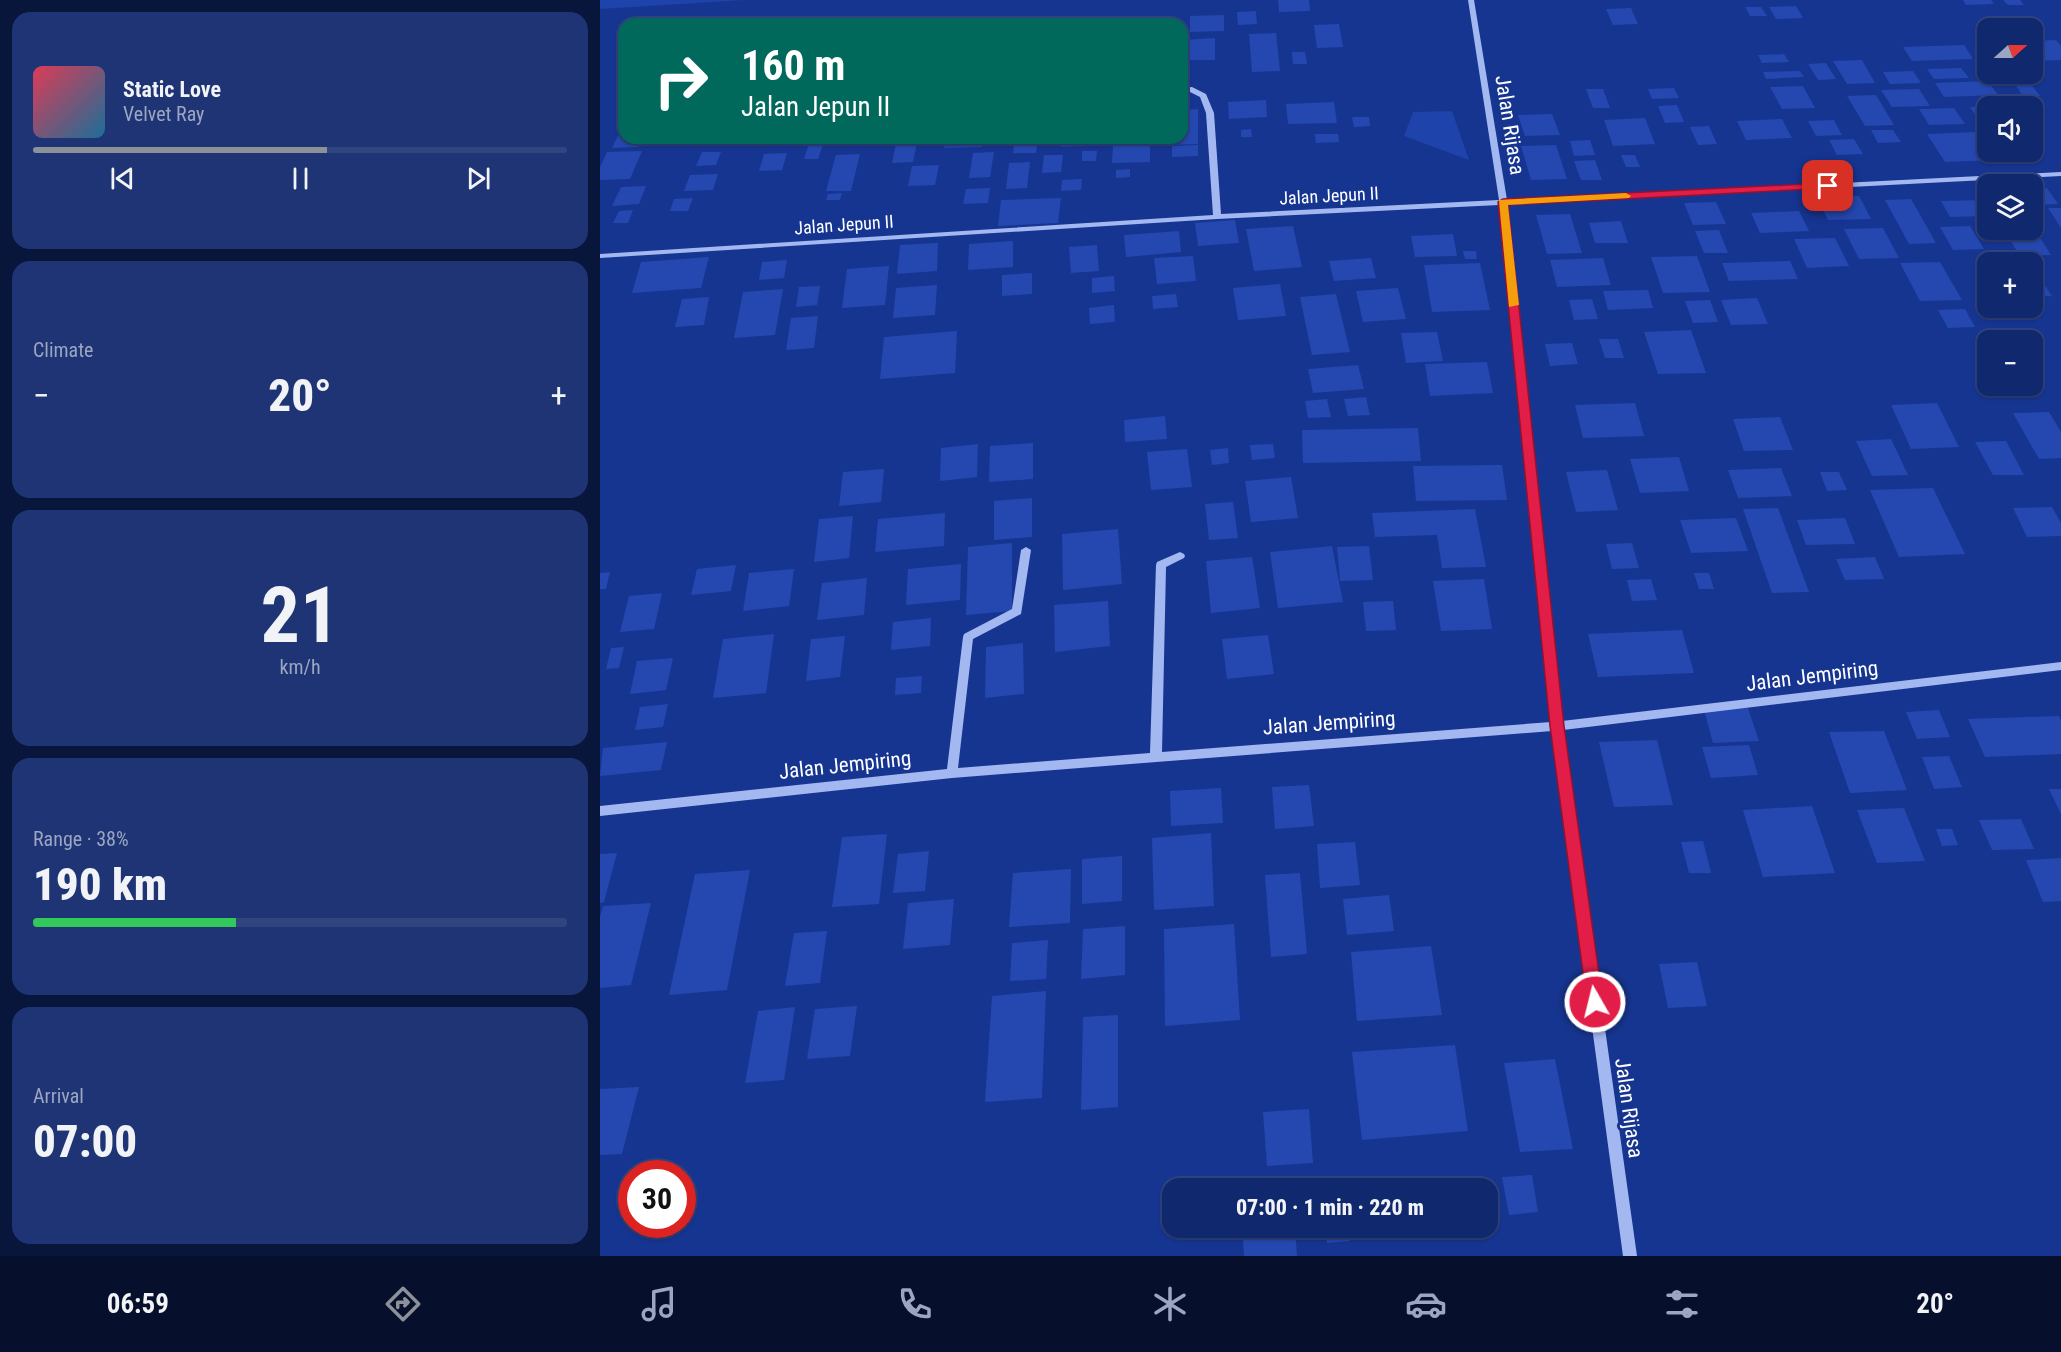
<!DOCTYPE html>
<meta charset="utf-8">
<style>
body{margin:0;font-family:"Roboto Condensed",sans-serif;background:#1e3475;color:#f1f3f6;height:100vh;display:flex;flex-direction:column;font-size:22px;white-space:nowrap}
*{box-sizing:border-box;margin:0}
p{font-size:20px;color:#9ca6c2}
.icon{flex:none;width:33px;height:33px;fill:none;stroke:currentColor;stroke-width:2;stroke-linecap:round;stroke-linejoin:round}
.map{position:relative;flex:1;overflow:hidden}
.drawer{display:flex;flex-direction:column;gap:12px;padding:12px;background:#09163c;width:600px}
.drawer>*{flex:none}
.top-card{position:absolute;left:18px;top:18px;width:570px;height:126px;border-radius:18px;box-shadow:0 2px 4px #0004,0 0 0 2px #304480;background:#00695c;color:#fff;overflow:hidden}
.needle{width:39px;rotate:69deg}
.controls{position:absolute;left:1377px;top:18px;display:grid;gap:12px}
.controls a{display:grid;place-items:center;width:66px;height:66px;border-radius:12px;background:#10286d;box-shadow:0 2px 4px #0004,0 0 0 2px #304480;font-size:30px}
.speed{position:absolute;left:18px;top:1160px;display:flex;gap:12px;font-size:30px;font-weight:700;text-align:center}
.speed>*{display:grid;place-content:center;width:78px;height:78px;border-radius:50%;background:#10286d;box-shadow:0 2px 4px #0004,0 0 0 2px #304480;line-height:1}
.speed .limit{border:9px solid #d22;background:#fff;color:#111}
.pin{position:absolute;display:grid;place-items:center;width:51px;height:51px;color:#fff;margin:-26px;border-radius:12px;box-shadow:0 3px 9px #0006}
.me{position:absolute;width:66px;margin:-33px;rotate:352deg;stroke-linejoin:round;filter:drop-shadow(0 0 4px #0008)}
.turn{display:flex;align-items:center;gap:21px;height:126px;padding:0 24px;font-size:27px}
.turn .icon{width:78px;height:78px;stroke-width:2.5}
.turn b{display:block;font-size:42px;line-height:51px}
.big{font-size:45px;font-weight:800;line-height:1.1}
.drawer .card{flex:1;display:flex;flex-direction:column;justify-content:center;gap:9px;min-width:0;padding:0 21px;border-radius:18px;background:#1e3475}
.drawer .dial{align-items:center;gap:0}
.dial b{font-size:78px;line-height:1}
.song{display:flex;align-items:center;gap:18px}
.cover{width:72px;height:72px;border-radius:9px;background:linear-gradient(135deg,hsl(350 70% 55%),hsl(200 70% 35%))}
.played{height:6px;border-radius:3px;background:linear-gradient(90deg,#8c9099 55%,#304480 55%)}
.keys{display:flex;justify-content:space-around;direction:ltr}
.heat{display:flex;justify-content:space-between;align-items:center;font-size:33px;direction:ltr}
.charge{height:9px;border-radius:4px;background:linear-gradient(90deg,#34c759 38%,#304480 0)}
.trip{position:absolute;left:562px;top:1178px;width:336px;height:60px;border-radius:18px;background:#10286d;box-shadow:0 2px 4px #0004,0 0 0 2px #304480;font-weight:800;line-height:60px;text-align:center}
.tab-bar{display:flex;height:96px;justify-content:space-around;align-items:center;background:#06102c;color:#9ca6c2}
.tab-bar .icon{width:42px;height:42px}
.tab-bar .on{color:#8c9099}
.tab-bar b{font-size:27px;color:#f1f3f6}
main{display:flex;flex:1;min-height:0}
.map>svg:first-child{display:block}
.green{fill:#1e43ab}
.building{fill:#2448b0}
.lines{fill:none;stroke-linecap:round;stroke-linejoin:round}
.minor{fill:#a3b8f1;fill-rule:evenodd}
.route{fill:#e11d48;stroke:#92132f;stroke-width:1.5}
.slow{fill:#f59e0b}
.labels{text-anchor:middle;stroke-width:6;stroke-linejoin:round;paint-order:stroke}
.far-street-label{font-size:18px;fill:#fff;stroke:#163591}
.street-label{font-size:21px;fill:#fff;stroke:#163591}
</style>
<main>
<section class="drawer">
<div class="card">
<div class="song"><i class="cover"></i><div><b>Static Love</b><p>Velvet Ray</p></div></div>
<div class="played"></div>
<div class="keys"><svg class="icon" aria-label="previous" viewBox="0 0 24 24"><path d="M18 5L8 12l10 7zM5 5v14"/></svg><svg class="icon" aria-label="pause" viewBox="0 0 24 24"><path d="M8 5v14M16 5v14"/></svg><svg class="icon" aria-label="next" viewBox="0 0 24 24"><path d="M6 5l10 7-10 7zM19 5v14"/></svg></div>
</div>
<div class="card"><p>Climate</p>
<div class="heat"><a>−</a><b class="big">20°</b><a>+</a></div>
</div>
<div class="card dial"><b>21</b><p>km/h</p></div>
<div class="card"><p>Range · 38%</p><b class="big">190 km</b><div class="charge"></div></div>
<div class="card"><p>Arrival</p><b class="big">07:00</b></div>
</section>
<div class="map">
<svg width="1461" height="1256" viewBox="0 0 1461 1256">
<rect width="100%" height="100%" fill="#163591"/>
<path class="green" d="M0,0H145L0,9Z
M852,111L869,160L804,136L813,112Z"/>
<path class="building" d="M678,0H709L710,11L679,12Z
M1363,0H1391L1394,4L1366,5Z
M1403,0H1420L1424,5H1408Z
M1196,6L1203,18L1176,19L1169,7Z
M1145,7H1161L1167,16H1150Z
M1031,8L1038,24L1013,25L1006,9Z
M656,11L657,24L638,25L637,12Z
M624,15V31L590,32V16Z
M739,24L743,47L717,48L714,25Z
M676,33L680,71L652,72L649,34Z
M615,38V60H582V40Z
M1456,40L1461,46V60L1432,61V41Z
M1364,45L1373,59L1312,61L1303,47Z
M692,52H705L707,64H693Z
M1184,54L1189,62L1162,63L1158,55Z
M1262,60L1275,83L1247,84L1233,61Z
M1226,63L1236,79L1218,80L1208,64Z
M1361,68L1369,78L1334,79L1327,69Z
M1200,71L1204,77L1166,79L1163,72Z
M1313,71L1321,83L1290,84L1283,72Z
M1388,81L1398,95L1344,97L1335,83Z
M1414,83H1430L1440,96H1423Z
M1203,86L1215,108L1182,109L1170,87Z
M1074,88L1079,98L1052,99L1048,89Z
M986,89H1003L1010,108H993Z
M1319,89L1330,106L1292,107L1281,90Z
M1276,95L1294,125L1265,126L1247,96Z
M666,100L667,117L629,119L628,102Z
M734,102L737,123L688,124L686,104Z
M1077,105L1084,122L1065,123L1058,106Z
M1370,107H1388V126L1383,127Z
M1354,108L1365,124L1329,125L1319,109Z
M598,109V144L562,145V138H582V110Z
M952,114L960,135L925,136L918,115Z
M752,117H769L770,126L754,127Z
M1045,118L1055,144L1013,146L1004,120Z
M1182,119L1192,138L1146,140L1137,121Z
M1234,120L1242,135L1216,136L1208,121Z
M24,123V138H42L38,147L12,148Z
M1109,126L1117,144L1098,145L1090,127Z
M651,129L652,137H641V130Z
M1271,130H1293L1301,142L1278,143Z
M1376,132L1395,160L1345,162L1327,134Z
M715,134H738L739,142L716,143Z
M297,138H318L313,162L292,163Z
M346,138H384L382,147L344,148Z
M415,138H438L436,153H413Z
M462,138H490V146L462,147Z
M1254,139L1263,154L1237,155L1229,140Z
M990,140L995,155L974,156L970,141Z
M209,144H223L218,159H204Z
M550,145V162L512,163L513,146Z
M598,145V156L572,157V146Z
M956,145L967,179L931,180L921,146Z
M42,151L30,179L0,180V167L7,152Z
M482,151H497L496,161H482Z
M102,152H121L116,165L96,166Z
M394,152L390,177L369,178L373,153Z
M187,153L182,170L159,171L164,154Z
M260,154L251,191H226L236,155Z
M444,155H463L461,172L442,173Z
M1021,155H1035L1040,167H1026Z
M995,160L1002,180H981L974,161Z
M430,162L427,188L406,189L409,163Z
M339,165L335,185L308,186L312,166Z
M530,169V177L516,178V170Z
M118,174L113,190L84,191L90,175Z
M482,179L481,190L461,191L462,180Z
M46,186L39,204L12,206L21,187Z
M390,188L388,203L363,204L366,189Z
M1447,188L1458,204L1432,205V189Z
M242,193L240,200H226L228,194Z
M1259,196L1271,219L1228,220L1217,197Z
M93,198L88,211H70L74,199Z
M461,198L458,223L398,226L401,200Z
M1311,199L1336,243L1309,244L1285,200Z
M1388,200V216L1350,217L1341,201Z
M1116,202L1126,224L1093,225L1084,203Z
M1448,208H1461V228Z
M1432,209L1445,228H1432Z
M33,210L28,223H13L19,211Z
M1199,211L1209,231L1160,233L1151,213Z
M970,214L982,253L947,254L936,215Z
M635,220L639,243L598,246L595,223Z
M1021,221L1028,243H995L989,223Z
M693,226L702,267L654,271L646,229Z
M1370,226L1384,249L1353,250L1340,227Z
M1283,228L1299,258L1259,259L1244,229Z
M1119,230L1128,253H1104L1095,231Z
M579,231L581,252L526,257L524,235Z
M853,234L857,256L815,257L811,236Z
M1235,238L1249,266L1207,268L1194,239Z
M1441,239L1451,255L1420,256L1410,240Z
M413,241V267L368,270L369,244Z
M338,243L337,271L297,274L300,245Z
M497,245L499,271L471,273L469,247Z
M863,251H876L877,259H865Z
M593,256L596,281L557,284L554,258Z
M1097,256L1110,292L1063,293L1051,257Z
M109,257L101,288L32,293L41,262Z
M771,258L776,278L734,281L729,261Z
M1003,258L1011,285L957,287L950,260Z
M187,260L184,278L159,280L162,262Z
M1190,261L1198,279L1129,281L1122,263Z
M1340,262L1362,300L1320,301L1300,263Z
M880,263L890,310L832,312L824,265Z
M289,266L285,305L242,308L247,269Z
M1432,266L1452,296L1432,297Z
M432,273V294L402,296V275Z
M514,276L515,291L492,293V278Z
M680,284L686,316L638,320L633,288Z
M337,285L335,315L293,318L296,288Z
M220,286L217,305L196,307L199,287Z
M798,288L806,319L763,322L756,291Z
M183,289L175,335L134,338L143,292Z
M1048,290L1053,308L1008,310L1003,291Z
M576,294L578,307L553,309L552,296Z
M736,294L750,352L712,355L700,297Z
M109,297L104,325L75,327L82,299Z
M1157,298L1168,324L1131,325L1121,300Z
M992,299L998,319L974,320L969,300Z
M1110,300L1118,322L1093,323L1085,301Z
M514,305L515,322L490,324L489,308Z
M1365,309L1375,327L1348,328L1338,310Z
M218,316L214,348L186,350L191,318Z
M1091,330L1106,373L1058,374L1044,332Z
M357,331L355,373L280,379L284,337Z
M837,332L843,361L806,363L801,333Z
M999,339H1018L1024,358H1005Z
M972,343L978,364L950,366L945,344Z
M887,362L893,393L830,396L825,364Z
M758,365L764,389L713,393L708,369Z
M766,397L770,415L748,416L744,399Z
M727,399L731,417L708,418L705,401Z
M1035,403L1044,436L983,438L975,405Z
M1337,403L1359,447L1311,449L1291,405Z
M1449,412L1461,432V458L1439,459L1413,413Z
M565,416L567,439L525,442L524,420Z
M1180,417L1193,450L1144,451L1133,419Z
M818,428L821,461L703,463L702,430Z
M1291,439L1308,475L1272,476L1256,441Z
M1406,441L1424,475H1393L1375,442Z
M433,443V479L389,482L390,446Z
M378,444L377,477L340,481L341,448Z
M673,444L675,458L652,460L650,445Z
M628,448L629,463L612,465L610,450Z
M587,449L592,487L551,490L547,452Z
M1079,457L1089,491L1040,493L1030,459Z
M902,465L907,500L816,501L813,466Z
M1181,468L1192,496L1138,498L1128,470Z
M284,469L281,502L239,506L243,472Z
M1007,470L1018,510L976,512L966,472Z
M1220,472H1239L1247,490L1227,491Z
M691,477L698,518L651,522L645,481Z
M1333,488L1365,554L1299,557L1270,490Z
M432,498V537L394,540V501Z
M633,502L638,538L609,540L605,504Z
M1452,507L1461,523V536L1427,537L1413,508Z
M1178,508L1209,592L1172,593L1143,509Z
M875,509L886,567L842,568L837,535L775,537L772,513Z
M345,513L344,546L275,552L278,519Z
M253,516L249,558L214,562L219,519Z
M1136,518L1148,551L1091,553L1080,520Z
M1245,518L1255,544L1206,545L1197,520Z
M518,529L522,584L463,590L462,534Z
M412,543V611L366,615L368,547Z
M1032,543L1039,568L1012,569L1006,544Z
M732,546L743,602L678,608L670,552Z
M769,546L773,580L740,581L737,547Z
M652,557L660,608L611,613L606,561Z
M1275,557L1284,579L1245,580L1236,559Z
M361,564L360,600L306,605L308,569Z
M136,565L131,591L91,595L97,569Z
M194,569L189,606L143,611L149,573Z
M10,572L6,589H0V573Z
M1094,573H1109L1114,589H1099Z
M267,578L264,615L217,620L222,583Z
M884,579L892,629L841,631L833,581Z
M1051,579L1057,600L1032,601L1027,580Z
M62,593L54,629L20,632L29,596Z
M508,601L510,646L455,652L454,605Z
M793,601L796,630L766,631L763,602Z
M331,618L330,646L291,650L293,622Z
M1082,630L1094,673L998,677L988,634Z
M174,634L166,693L113,698L123,639Z
M668,635L674,674L627,679L622,639Z
M245,636L240,677L206,681L211,639Z
M423,643L424,694L385,698L386,647Z
M24,647L19,668L6,669L11,648Z
M73,658L66,690L30,694L37,661Z
M322,676L321,693L295,695L296,678Z
M68,704L63,727L35,730L40,707Z
M1148,708L1159,741L1113,743L1104,710Z
M1339,710L1350,737L1317,739L1306,712Z
M1459,716L1461,721V754L1385,757L1368,719Z
M1284,731L1307,790L1250,793L1229,732Z
M1057,740L1073,805L1014,807L999,742Z
M67,742L61,770L0,776L3,748Z
M1149,745L1158,775L1111,778L1102,747Z
M1349,756L1362,787L1334,789L1322,757Z
M709,785L714,826L675,829L672,787Z
M621,788L623,823L571,826L570,791Z
M1449,789H1461V814Z
M1212,806L1235,873L1163,877L1143,810Z
M1304,808L1325,861L1277,863L1257,810Z
M1421,819L1434,849L1392,850L1379,820Z
M1336,829H1352L1358,845L1342,846Z
M611,833L614,906L554,910L552,838Z
M287,834L279,904L232,907L242,837Z
M1103,841L1111,873H1089L1081,842Z
M755,842L760,885L720,888L717,844Z
M329,851L325,891L293,893L298,854Z
M17,853L4,902L0,903V854Z
M522,856V901L482,904V859Z
M1461,858V901L1443,902L1426,860Z
M471,869L470,923L409,927L413,873Z
M150,870L127,990L69,995L95,874Z
M700,873L707,954L671,957L665,875Z
M789,895L794,931L747,935L743,899Z
M354,899L350,945L303,949L308,903Z
M51,903L31,985L0,988V917L3,906Z
M634,924L640,1020L565,1026L564,929Z
M525,926V975L481,979L483,929Z
M227,931L220,983L185,986L194,933Z
M448,940L446,979L410,981L412,943Z
M831,946L842,1015L757,1021L751,952Z
M1097,962L1107,1006L1068,1008L1059,964Z
M446,991L442,1098L385,1102L392,996Z
M257,1006L250,1056L207,1059L215,1009Z
M195,1007L184,1080L145,1083L158,1011Z
M518,1015V1107L481,1110L483,1017Z
M855,1045L868,1131L762,1140L752,1052Z
M955,1059L973,1149L920,1152L904,1063Z
M39,1087L22,1154L0,1155V1089Z
M709,1109L713,1163L667,1166L663,1112Z
M932,1175L938,1212L909,1215L902,1177Z
M864,1180L865,1188H796V1186Z
M642,1227H695L697,1256H644Z
M725,1227H748L750,1241L727,1243Z
M801,1227H871V1231L802,1236Z"/>
<g class="lines">
<path class="minor" d="M868,0H874L907,200L1461,172V176L907,205L962,721L1461,662V670L963,730L1037,1256H1023L952,731L352,778L0,816V806L347,769L363,637L364,634L412,609L421,550L426,547L431,550L421,614L373,639L358,768L550,753L556,565L557,562L580,552L584,554L585,556L584,558L566,567L562,752L951,722L899,205L617,219L0,258V254L613,215L606,113L600,97L588,91L582,92V88L592,87L606,94L614,113L621,214L899,200Z"/>
</g>
<path class="route" d="M1228,183L1232,184V188L908,205L964,726L1003,1002L1001,1008L995,1010L989,1008L987,1002L950,726L898,202L903,199Z"/>
<path class="slow" d="M1026,193L1031,196L1029,198L908,205L919,305L909,307L899,200Z"/>
<g class="labels">
<g class="far-street-label">
<text transform="translate(729 196) rotate(-3)" y="6">Jalan Jepun II</text>
<text transform="translate(244 225) rotate(-4)" y="6">Jalan Jepun II</text>
</g>
<g class="street-label">
<text transform="translate(910 125) rotate(81)" y="7">Jalan Rijasa</text>
<text transform="translate(1212 676) rotate(-7)" y="7">Jalan Jempiring</text>
<text transform="translate(729 723) rotate(-4)" y="7">Jalan Jempiring</text>
<text transform="translate(245 765) rotate(-6)" y="7">Jalan Jempiring</text>
<text transform="translate(1029 1108) rotate(82)" y="7">Jalan Rijasa</text>
</g>
</g>
</svg>
<div class="controls">
<a><svg class="needle" viewBox="-14 -14 28 28"><path d="M0-13l5 13h-10z" fill="#e53935"/><path d="M0 13l5-13h-10z" fill="#9ca6c2"/></svg></a>
<a><svg class="icon" aria-label="sound" viewBox="0 0 24 24"><path d="M4 9h4l5-4v14l-5-4H4zM17 9q2 3 0 6"/></svg></a>
<a><svg class="icon" aria-label="layers" viewBox="0 0 24 24"><path d="M12 4l9 5-9 5-9-5zM3 14l9 5 9-5"/></svg></a>
<a>+</a>
<a>−</a>
</div>
<div class="speed"><div class="limit">30</div></div>
<div class="pin" style="left:1228px;top:186px;background:#d93025"><svg class="icon" aria-label="arrive" viewBox="0 0 24 24"><path d="M6 21V4h12l-3 4 3 4H6"/></svg></div>
<svg class="me" style="left:995px;top:1002px" viewBox="-20 -20 40 40"><circle r="17" fill="#e11d48" stroke="#fff" stroke-width="3"/><path d="M0-11L8 9 0 5-8 9z" fill="#fff"/></svg>
<div class="trip">07:00 · 1 min · 220 m</div>
<div class="top-card">
<div class="turn"><svg class="icon" aria-label="right" viewBox="0 0 24 24"><path d="M7 20v-9h11M14 6l5 5-5 5"/></svg><div><b>160 m</b>Jalan Jepun II</div></div>
</div>
</div>
</main>
<nav class="tab-bar">
<b>06:59</b>
<svg class="icon on" aria-label="directions" viewBox="0 0 24 24"><path d="M12 3l9 9-9 9-9-9zM9 14v-3h6M13 9l2 2-2 2"/></svg>
<svg class="icon" aria-label="music" viewBox="0 0 24 24"><path d="M9 18V5l10-2v13"/><circle cx="6" cy="18" r="3"/><circle cx="16" cy="16" r="3"/></svg>
<svg class="icon" aria-label="phone" viewBox="0 0 24 24"><path d="M5 4h4l2 5-3 2q2 4 5 5l2-3 5 2v4C11 20 4 13 5 4z"/></svg>
<svg class="icon" aria-label="climate" viewBox="0 0 24 24"><path d="M12 3v18M4 7l16 10M4 17L20 7"/></svg>
<svg class="icon" aria-label="car" viewBox="0 0 24 24"><path d="M5 17H2v-5l4-1 3-4h7l3 4 3 1v5h-3M9 17h6M6 11h13"/><circle cx="7" cy="17" r="2"/><circle cx="17" cy="17" r="2"/></svg>
<svg class="icon" aria-label="filters" viewBox="0 0 24 24"><path d="M4 7h16M4 17h16"/><circle cx="9" cy="7" r="2"/><circle cx="15" cy="17" r="2"/></svg>
<b>20°</b>
</nav>
